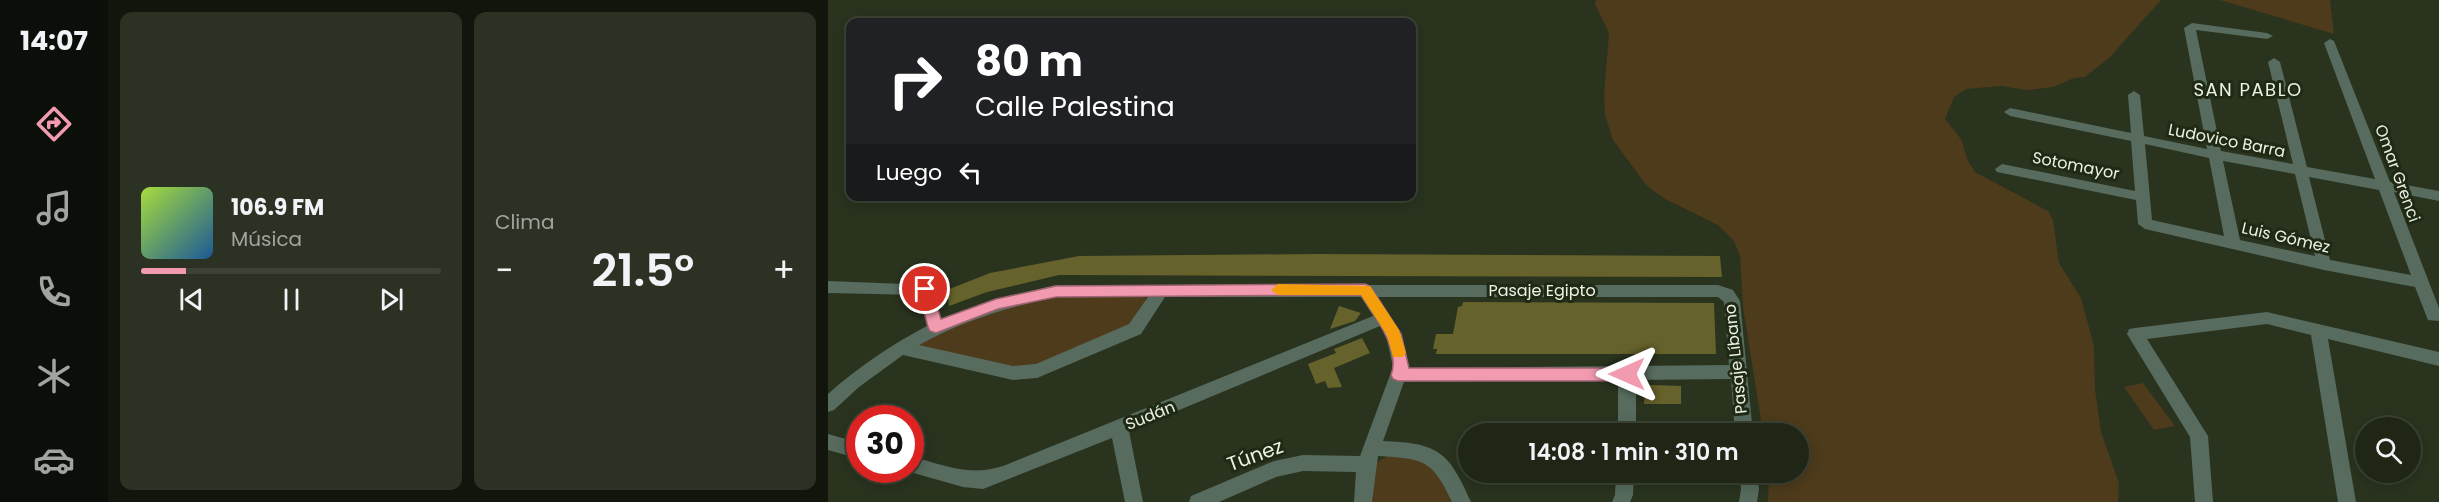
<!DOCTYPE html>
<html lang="es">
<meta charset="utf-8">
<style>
body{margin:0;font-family:Poppins,sans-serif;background:#2c3223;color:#f1f3f6;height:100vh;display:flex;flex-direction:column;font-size:22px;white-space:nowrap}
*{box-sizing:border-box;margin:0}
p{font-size:20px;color:#a1a5a1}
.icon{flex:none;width:33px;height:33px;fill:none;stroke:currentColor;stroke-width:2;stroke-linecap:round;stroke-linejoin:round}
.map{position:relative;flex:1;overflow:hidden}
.drawer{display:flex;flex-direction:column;gap:12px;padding:12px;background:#11150c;width:720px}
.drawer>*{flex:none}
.guide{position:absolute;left:18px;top:18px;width:570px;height:183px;border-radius:12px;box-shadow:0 3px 15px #0003,0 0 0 2px #3c4335;background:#202124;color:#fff;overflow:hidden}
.fabs{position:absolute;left:1527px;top:417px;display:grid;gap:12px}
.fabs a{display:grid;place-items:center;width:66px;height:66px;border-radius:50%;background:#1f2616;box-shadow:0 3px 15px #0003,0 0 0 2px #3c4335;font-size:30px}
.speed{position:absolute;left:18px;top:405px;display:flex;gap:12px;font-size:30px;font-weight:700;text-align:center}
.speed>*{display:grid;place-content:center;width:78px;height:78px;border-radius:50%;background:#1f2616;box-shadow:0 3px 15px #0003,0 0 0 2px #3c4335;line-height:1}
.speed .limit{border:9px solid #d22;background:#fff;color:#111}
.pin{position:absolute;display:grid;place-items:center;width:51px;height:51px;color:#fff;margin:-26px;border:3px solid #fff;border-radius:50%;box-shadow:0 2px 6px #0007}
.me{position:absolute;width:66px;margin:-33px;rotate:270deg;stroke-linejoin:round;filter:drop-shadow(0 0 4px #0008)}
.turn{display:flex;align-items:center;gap:21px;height:126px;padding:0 30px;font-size:27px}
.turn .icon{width:78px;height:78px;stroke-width:2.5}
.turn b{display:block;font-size:42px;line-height:51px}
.then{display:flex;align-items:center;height:57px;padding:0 30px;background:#0003;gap:12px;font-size:22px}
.big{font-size:45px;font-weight:600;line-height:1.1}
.drawer .tile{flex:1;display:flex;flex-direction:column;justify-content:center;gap:9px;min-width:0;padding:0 21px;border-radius:12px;background:#2c3223}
.song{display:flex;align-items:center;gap:18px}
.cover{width:72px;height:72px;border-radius:9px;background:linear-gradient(135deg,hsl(80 70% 55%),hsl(210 70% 35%))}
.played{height:6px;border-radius:3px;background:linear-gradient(90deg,#f29ab0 15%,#3c4335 15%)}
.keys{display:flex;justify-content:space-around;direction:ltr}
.heat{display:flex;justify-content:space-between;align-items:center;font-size:33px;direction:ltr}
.drawer .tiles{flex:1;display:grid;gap:12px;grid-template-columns:repeat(2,1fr)}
.trip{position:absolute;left:630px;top:423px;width:351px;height:60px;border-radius:30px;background:#1f2616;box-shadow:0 3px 15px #0003,0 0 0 2px #3c4335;font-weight:600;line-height:60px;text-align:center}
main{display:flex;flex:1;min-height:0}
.tabs{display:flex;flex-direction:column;width:108px;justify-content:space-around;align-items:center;background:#0c0f09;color:#a1a5a1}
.tabs .icon{width:42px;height:42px}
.tabs .current{color:#f29ab0}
.tabs b{font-size:27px;color:#f1f3f6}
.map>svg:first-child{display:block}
.green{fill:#4d3b1b}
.building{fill:#66622b}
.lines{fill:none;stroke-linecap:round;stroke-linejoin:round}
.minor{fill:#576c5e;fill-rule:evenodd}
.route{fill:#f29ab0;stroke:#9d6472;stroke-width:1.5}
.slow{fill:#f59e0b}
.labels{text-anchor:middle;stroke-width:6;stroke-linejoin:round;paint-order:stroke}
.street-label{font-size:16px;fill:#ebf2e4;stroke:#1f2914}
.neighbourhood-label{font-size:18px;letter-spacing:1.5px;fill:#ebf2e4;stroke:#1f2914}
.near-street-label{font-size:20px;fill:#ebf2e4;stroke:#1f2914}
</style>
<main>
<nav class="tabs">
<b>14:07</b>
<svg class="icon current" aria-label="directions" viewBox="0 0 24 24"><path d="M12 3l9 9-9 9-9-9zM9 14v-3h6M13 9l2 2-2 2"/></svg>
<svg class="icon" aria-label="music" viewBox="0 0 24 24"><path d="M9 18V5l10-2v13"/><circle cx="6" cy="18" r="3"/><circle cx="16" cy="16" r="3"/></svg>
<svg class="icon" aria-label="phone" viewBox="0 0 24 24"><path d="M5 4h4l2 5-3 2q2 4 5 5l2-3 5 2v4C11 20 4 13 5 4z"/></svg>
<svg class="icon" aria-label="climate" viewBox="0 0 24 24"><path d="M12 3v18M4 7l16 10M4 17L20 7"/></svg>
<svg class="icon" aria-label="car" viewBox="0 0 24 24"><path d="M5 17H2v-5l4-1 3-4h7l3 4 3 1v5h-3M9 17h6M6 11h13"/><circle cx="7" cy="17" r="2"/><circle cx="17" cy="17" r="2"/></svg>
</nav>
<section class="drawer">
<div class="tiles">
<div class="tile">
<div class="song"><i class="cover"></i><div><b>106.9 FM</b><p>Música</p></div></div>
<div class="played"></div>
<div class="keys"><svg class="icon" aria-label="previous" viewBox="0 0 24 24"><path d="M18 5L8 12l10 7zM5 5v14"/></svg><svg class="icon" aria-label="pause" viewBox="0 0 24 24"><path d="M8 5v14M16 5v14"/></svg><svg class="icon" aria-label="next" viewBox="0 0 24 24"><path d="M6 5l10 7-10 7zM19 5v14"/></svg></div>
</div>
<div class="tile"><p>Clima</p>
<div class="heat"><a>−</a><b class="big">21.5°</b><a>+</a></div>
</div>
</div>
</section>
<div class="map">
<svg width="1611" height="502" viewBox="0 0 1611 502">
<rect width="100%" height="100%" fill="#29331e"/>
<path class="green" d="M768,0H1333L1282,57L1257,77L1246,78L1225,87L1199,90L1173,86L1138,89L1126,97L1117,119L1133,139L1140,161L1147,172L1220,211L1225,220L1231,263L1253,298L1266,346L1267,389L1273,432L1291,483L1290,502H940L941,473L970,472V434L935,433L915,307L912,256L906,241L890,225L837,199L819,186L785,140L777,115L776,95L781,33L767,4Z
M1392,0H1502L1506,34Z
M318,296L317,304L304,327L217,364L178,367L92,347L89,344C132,322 181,303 229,298C258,294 289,297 318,296Z
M1315,383L1347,426L1326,430L1296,387Z
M563,454L595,458L610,473L624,502H544L546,464Z"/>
<path class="building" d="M488,254L892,256L894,277L231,275L159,292L121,306L119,290L162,273L251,256Z
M635,302L886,303L888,354H608L609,349H605L608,334H625L630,307L634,306Z
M511,306L533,313L527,321L502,329Z
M534,338L542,353L506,368L514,387L500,388L497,381L488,384L480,364L508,353L506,349Z
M822,385L853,386V404H816L817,389H822Z"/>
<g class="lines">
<path class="minor" d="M1364,23L1439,33L1445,36L1439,39L1368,30L1393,151L1465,164L1440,62L1446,58L1452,62L1479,167L1547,179L1496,43L1502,39L1506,41L1562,182L1611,191V201L1566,192L1611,308V321L1600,320L1587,287L1496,270L1317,229L1310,224L1308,200L1169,172L1167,169L1174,164L1307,191L1303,141L1182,116L1176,112L1182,108L1303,133L1300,95L1306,91L1312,95L1316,136L1379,149L1356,28ZM1317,144L1381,158L1396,236L1324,220ZM1395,161L1467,174L1487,256L1412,240ZM1481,177L1551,190L1583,275L1502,260Z
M0,281L103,285L112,320L164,300L228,285H890L905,290L912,301L925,434H907L903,379L808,380V434H790V380L576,382L555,441C611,443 621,452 643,502H624C604,459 596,459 550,456L544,502H526L528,472L475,471L448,477L391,502H361L363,496L446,461L475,455L532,456L565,367L558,335L552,326L301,431L315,502H297L284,438L155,489L135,487L75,470H82V456C117,465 139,477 175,466L545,316L533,297H337L313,334L209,378L185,380L75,355L31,387L6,410L0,412V394C30,367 63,345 99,326L91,295L0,293ZM228,297H320L301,324L208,364L185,366L91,345C135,321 180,307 228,297ZM550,297H890L896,302L901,365L581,368L574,334Z
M1439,312L1611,352V366L1500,339L1528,502H1510L1483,335L1439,324L1319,339L1380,436L1385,502H1367L1362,437L1299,334L1301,329L1307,328Z
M0,434L32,443V459L0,450Z
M788,472H806L805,495L802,502H784L787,495Z
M911,472H929L931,489L929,502H911L913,489Z"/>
</g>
<path class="route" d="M97,284L104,289L113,319L168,299L228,286L537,284L542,286L573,334L581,368H799L804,370L807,374L804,379L799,381H570L565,379L563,375C573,350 546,315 533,295L228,297L170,309L108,333L102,331L100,327L90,289Z"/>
<path class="slow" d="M450,284L542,286L571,330L578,353L575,357H565L559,335L533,295H450L443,290Z"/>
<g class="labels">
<g class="street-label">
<text transform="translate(1399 140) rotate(11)" y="6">Ludovico Barra</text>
<text transform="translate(1248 165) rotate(11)" y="6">Sotomayor</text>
<text transform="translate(1570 173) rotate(70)" y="6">Omar Grenci</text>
<text transform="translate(1458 237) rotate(13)" y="6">Luis Gómez</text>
<text x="714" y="296">Pasaje Egipto</text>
<text transform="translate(907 359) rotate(-96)" y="6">Pasaje Líbano</text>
<text transform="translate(322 415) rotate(-22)" y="6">Sudán</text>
</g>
<g class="neighbourhood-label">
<text x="1420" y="96">SAN PABLO</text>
</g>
<g class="near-street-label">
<text transform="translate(427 455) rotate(-20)" y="7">Túnez</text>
</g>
</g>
</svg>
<div class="fabs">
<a><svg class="icon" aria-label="search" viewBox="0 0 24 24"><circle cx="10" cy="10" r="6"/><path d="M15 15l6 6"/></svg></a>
</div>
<div class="speed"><div class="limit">30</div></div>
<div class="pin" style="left:97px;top:289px;background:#d93025"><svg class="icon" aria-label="arrive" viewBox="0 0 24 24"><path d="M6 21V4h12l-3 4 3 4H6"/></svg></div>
<svg class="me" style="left:799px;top:374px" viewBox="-20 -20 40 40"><path d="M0-17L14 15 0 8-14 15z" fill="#f29ab0" stroke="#fff" stroke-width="4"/></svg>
<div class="trip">14:08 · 1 min · 310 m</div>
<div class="guide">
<div class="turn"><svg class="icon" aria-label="right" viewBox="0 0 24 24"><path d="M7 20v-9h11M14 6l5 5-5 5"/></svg><div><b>80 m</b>Calle Palestina</div></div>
<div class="then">Luego<svg class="icon" aria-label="left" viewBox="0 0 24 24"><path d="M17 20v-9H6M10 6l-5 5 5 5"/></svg></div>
</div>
</div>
</main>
